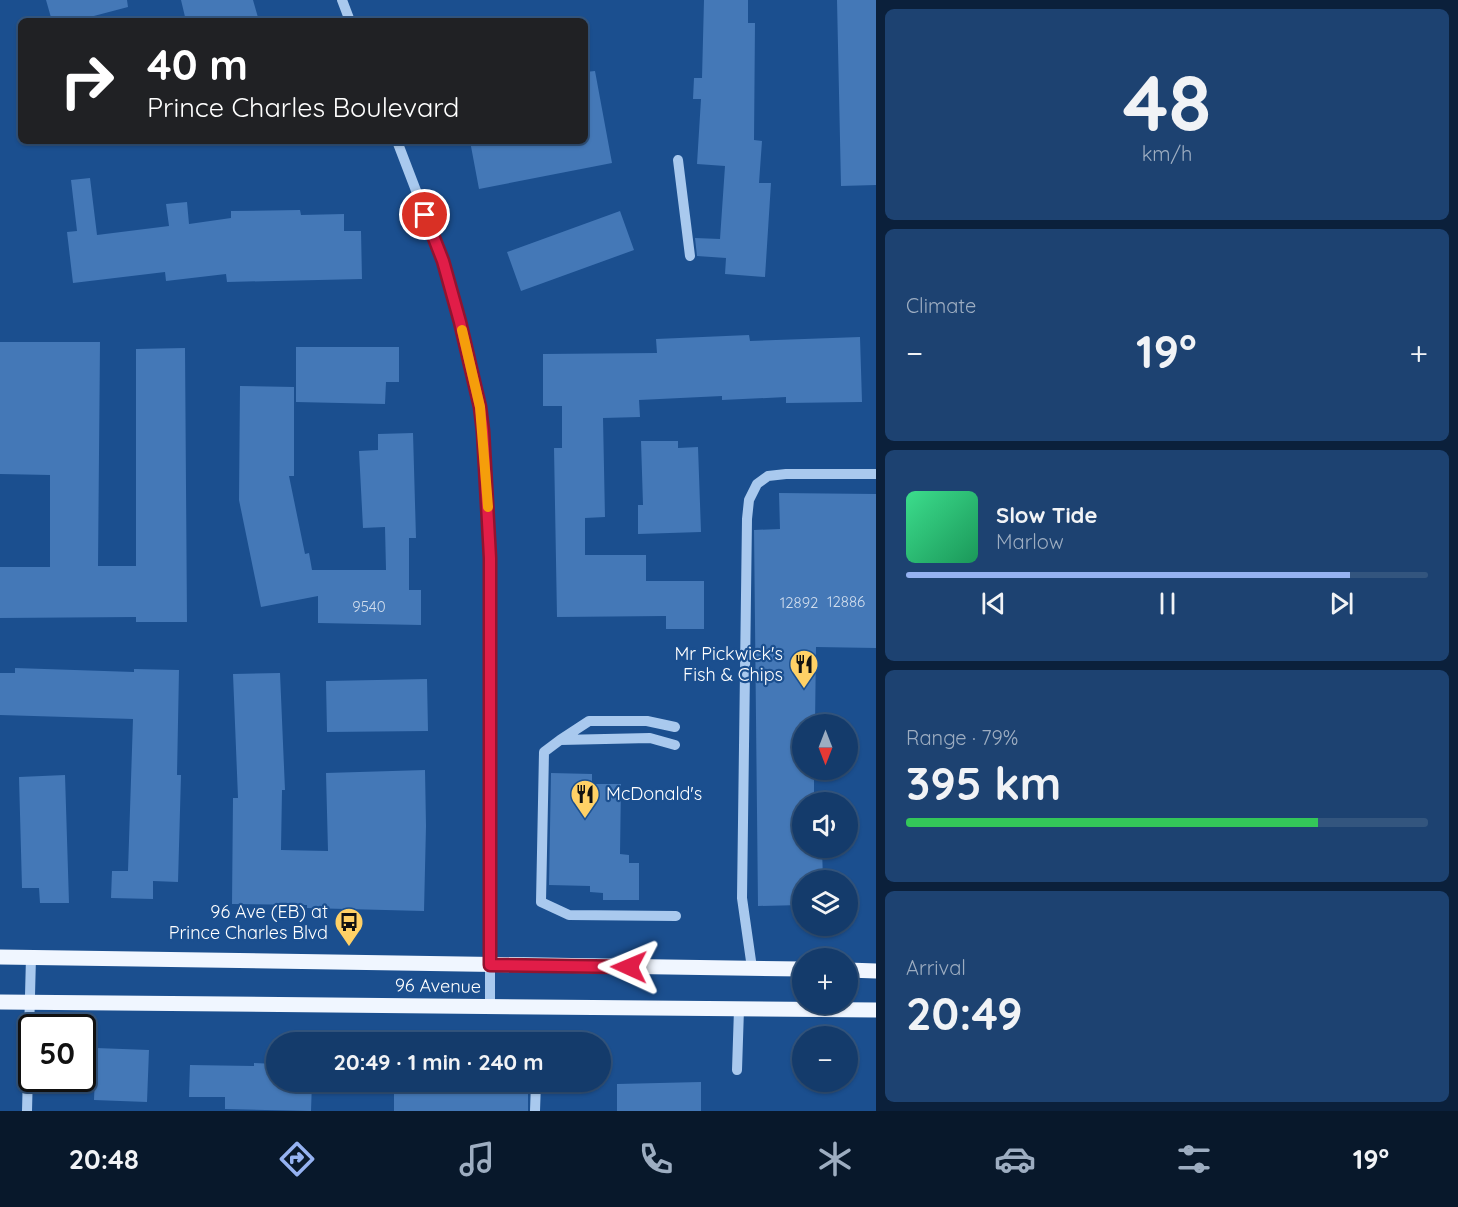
<!DOCTYPE html>
<meta charset="utf-8">
<style>
body{margin:0;font-family:Quicksand,sans-serif;background:#1d4271;color:#f1f3f6;height:100vh;display:flex;flex-direction:column;font-size:22px;white-space:nowrap}
*{box-sizing:border-box;margin:0}
p{font-size:20px;color:#9dadc1}
.icon{flex:none;width:33px;height:33px;fill:none;stroke:currentColor;stroke-width:2;stroke-linecap:round;stroke-linejoin:round}
.map{position:relative;flex:1;overflow:hidden}
.side{display:flex;flex-direction:column;gap:9px;padding:9px;background:#0b203b;width:582px}
.side>*{flex:none}
.banner{position:absolute;left:18px;top:18px;width:570px;height:126px;border-radius:9px;box-shadow:0 2px 4px #0004,0 0 0 2px #33557e;background:#202124;color:#fff;overflow:hidden}
.needle{width:39px;rotate:180deg}
.controls{position:absolute;left:792px;top:714px;display:grid;gap:12px}
.controls a{display:grid;place-items:center;width:66px;height:66px;border-radius:50%;background:#143b6b;box-shadow:0 2px 4px #0004,0 0 0 2px #33557e;font-size:30px}
.speed{position:absolute;left:18px;top:1014px;display:flex;gap:12px;font-size:30px;font-weight:700;text-align:center}
.speed>*{display:grid;place-content:center;width:78px;height:78px;border-radius:50%;background:#143b6b;box-shadow:0 2px 4px #0004,0 0 0 2px #33557e;line-height:1}
.speed .limit{border:3px solid #111;border-radius:9px;background:#fff;color:#111}
.pin{position:absolute;display:grid;place-items:center;width:51px;height:51px;color:#fff;margin:-26px;border:3px solid #fff;border-radius:50%;box-shadow:0 2px 6px #0007}
.me{position:absolute;width:66px;margin:-33px;rotate:271deg;stroke-linejoin:round;filter:drop-shadow(0 0 4px #0008)}
.turn{display:flex;align-items:center;gap:21px;height:126px;padding:0 30px;font-size:27px}
.turn .icon{width:78px;height:78px;stroke-width:2.5}
.turn b{display:block;font-size:42px;line-height:51px}
.big{font-size:45px;font-weight:700;line-height:1.1}
.side .tile{flex:1;display:flex;flex-direction:column;justify-content:center;gap:9px;min-width:0;padding:0 21px;border-radius:9px;background:#1d4271}
.side .dial{align-items:center;gap:0}
.dial b{font-size:78px;line-height:1}
.song{display:flex;align-items:center;gap:18px}
.cover{width:72px;height:72px;border-radius:9px;background:linear-gradient(135deg,hsl(150 70% 55%),hsl(150 70% 35%))}
.played{height:6px;border-radius:3px;background:linear-gradient(90deg,#95b2f1 85%,#33557e 85%)}
.keys{display:flex;justify-content:space-around;direction:ltr}
.heat{display:flex;justify-content:space-between;align-items:center;font-size:33px;direction:ltr}
.charge{height:9px;border-radius:4px;background:linear-gradient(90deg,#34c759 79%,#33557e 0)}
.trip{position:absolute;left:266px;top:1032px;width:345px;height:60px;border-radius:30px;background:#143b6b;box-shadow:0 2px 4px #0004,0 0 0 2px #33557e;font-weight:700;line-height:60px;text-align:center}
.dock{display:flex;height:96px;justify-content:space-around;align-items:center;background:#08182b;color:#9dadc1}
.dock .icon{width:42px;height:42px}
.dock .on{color:#95b2f1}
.dock b{font-size:27px;color:#f1f3f6}
main{display:flex;flex:1;min-height:0}
.map>svg:first-child{display:block}
.building{fill:#4478b7}
.lines{fill:none;stroke-linecap:round;stroke-linejoin:round}
.minor{stroke:#a9c9ee;stroke-width:10}
.major{stroke:#f0f6ff;stroke-width:15}
.route-casing{stroke:#92132f;stroke-width:15}
.route{stroke:#e11d48;stroke-width:10}
.slow{stroke:#f59e0b;stroke-width:10}
.labels{text-anchor:middle;stroke-width:4.5;stroke-linejoin:round;paint-order:stroke}
.number-label{font-size:15px;fill:#d0dded}
.poi-label{font-size:18px;fill:#fff;stroke:#1b4f8f;text-anchor:end}
.street-label{font-size:18px;fill:#fff;stroke:#1b4f8f}
</style>
<main>
<div class="map">
<svg width="876" height="1111" viewBox="0 0 876 1111">
<rect width="100%" height="100%" fill="#1b4f8f"/>
<path class="building" d="M46,0H127L128,7L90,17L91,21H52Z
M181,0H253L259,21H186Z
M704,0H748V23H755L754,140L762,141L759,183H771L765,277L725,274L726,258L697,256L695,238L720,239L725,166L697,164L701,99H693L694,78H702Z
M837,0H876V185L841,186Z
M595,71L612,163L479,189L470,141H585V72Z
M90,178L97,235L169,226L166,204L187,202L189,224L231,218V211L300,210L301,215L344,214V231H361L362,279L227,282L226,274L166,281L165,272L73,283L67,232L77,231L71,180Z
M620,211L634,250L521,291L507,252Z
M749,335L750,341L860,337L862,402L786,403V397L722,400V396L639,400L640,417L603,418L605,517L585,518V555H646V581H704V629H666V616L557,617L554,448H562V406H543V354L657,353L656,339Z
M0,342H100L98,566H136V349L185,348L187,622H136V617L0,618V567H50V475L0,474Z
M296,347H399V382H386L385,404L296,402Z
M240,386L294,387V476H289L305,554L309,553L312,570H386L385,527L363,528L359,451L378,450V434L413,433L416,538H409V590H421V625L318,623V596L261,607L239,500Z
M641,441H678V448L698,447L701,532L638,534V505H643Z
M779,493L876,494V648L816,647L815,724H802V770H814V802H802V848H822L823,880H802V905L758,906L754,530L780,529Z
M15,668L134,672V669L179,670L177,775H181L178,882L153,881V899L111,898L112,871H128L133,719L0,715V673H15Z
M280,673L285,790H282L281,850L328,851L326,773L425,770L426,826L424,911L307,908V905L232,904L233,798H238L233,674Z
M427,679L428,731L327,732L326,681Z
M551,773L592,774V784H621L620,854L629,855V863H639V900H603V893L590,892V886L549,885Z
M65,775L69,903H40L39,888H22L19,777Z
M96,1048L149,1050L147,1102L94,1100Z
M254,1063L276,1064V1082H312L311,1111L225,1109V1097H189L190,1065L254,1066Z
M414,1082H443L442,1090L481,1092V1082H512L511,1094H528V1111H394V1091H413Z
M701,1082V1111H617V1084Z"/>
<g class="lines">
<path class="minor" d="M342,0L350,21
M397,141L443,261L460,322L480,407L483,431L490,558V1006
M678,160L690,256
M560,740L589,721H647L675,727
M675,745L650,738L560,740L544,752L541,902L569,915L676,916
M752,968L742,898L747,519L749,500L757,484L768,476L786,474H876
M737,1070L739,1009
M27,1111L31,957
M535,1111L536,1082"/>
<path class="major" d="M0,957L802,969
M848,970L876,971
M0,1002L876,1010"/>
</g>
<g class="lines">
<g class="route-casing">
<path id="route" d="M425,215L443,261L460,322L480,407L483,431L490,558V965L629,967"/>
</g>
<use href="#route" class="route"/>
<path class="slow" d="M462,330L480,407L488,507"/>
</g>
<defs>
<g id="restaurant-pin" transform="scale(1.5)"><path d="M0 17L-7.5 6A9.5 9.5 0 1 1 7.5 6Z" fill="#ffd166" stroke="#1b4f8f"/><path d="M-5-6h1v4h1v-4h1v4h1v-4h1v5L-1.5 .5V6h-2V.5L-5-1ZM5-6V6H3V1.5H1.5Q1.5-4 5-6Z" fill="#111"/></g>
<g id="bus-pin" transform="scale(1.5)"><path d="M0 17L-7.5 6A9.5 9.5 0 1 1 7.5 6Z" fill="#ffd166" stroke="#1b4f8f"/><path d="M-5-6H5V4H4V6H2V4H-2V6H-4V4H-5ZM-3.5-4V0h7V-4ZM-3.5 1.2v1.5H-2V1.2ZM2 1.2v1.5H3.5V1.2Z" fill="#111"/></g>
</defs>
<g fill-rule="evenodd">
<use href="#restaurant-pin" x="804" y="664"/>
<use href="#restaurant-pin" x="585" y="794"/>
<use href="#bus-pin" x="349" y="922"/>
</g>
<g class="labels">
<g class="number-label">
<text x="846" y="607">12886</text>
<text x="799" y="608">12892</text>
<text x="369" y="612">9540</text>
</g>
<g class="poi-label">
<text x="783" y="660">Mr Pickwick's<tspan x="783" dy="21">Fish &amp; Chips</tspan></text>
<text x="606" y="800" text-anchor="start">McDonald's</text>
<text x="328" y="918">96 Ave (EB) at<tspan x="328" dy="21">Prince Charles Blvd</tspan></text>
</g>
<g class="street-label">
<text transform="translate(438 986) rotate(1)" y="6">96 Avenue</text>
</g>
</g>
</svg>
<div class="controls">
<a><svg class="needle" viewBox="-14 -14 28 28"><path d="M0-13l5 13h-10z" fill="#e53935"/><path d="M0 13l5-13h-10z" fill="#9dadc1"/></svg></a>
<a><svg class="icon" aria-label="sound" viewBox="0 0 24 24"><path d="M4 9h4l5-4v14l-5-4H4zM17 9q2 3 0 6"/></svg></a>
<a><svg class="icon" aria-label="layers" viewBox="0 0 24 24"><path d="M12 4l9 5-9 5-9-5zM3 14l9 5 9-5"/></svg></a>
<a>+</a>
<a>−</a>
</div>
<div class="speed"><div class="limit">50</div></div>
<div class="pin" style="left:425px;top:215px;background:#d93025"><svg class="icon" aria-label="arrive" viewBox="0 0 24 24"><path d="M6 21V4h12l-3 4 3 4H6"/></svg></div>
<svg class="me" style="left:629px;top:967px" viewBox="-20 -20 40 40"><path d="M0-17L14 15 0 8-14 15z" fill="#e11d48" stroke="#fff" stroke-width="4"/></svg>
<div class="trip">20:49 · 1 min · 240 m</div>
<div class="banner">
<div class="turn"><svg class="icon" aria-label="right" viewBox="0 0 24 24"><path d="M7 20v-9h11M14 6l5 5-5 5"/></svg><div><b>40 m</b>Prince Charles Boulevard</div></div>
</div>
</div>
<section class="side">
<div class="tile dial"><b>48</b><p>km/h</p></div>
<div class="tile"><p>Climate</p>
<div class="heat"><a>−</a><b class="big">19°</b><a>+</a></div>
</div>
<div class="tile">
<div class="song"><i class="cover"></i><div><b>Slow Tide</b><p>Marlow</p></div></div>
<div class="played"></div>
<div class="keys"><svg class="icon" aria-label="previous" viewBox="0 0 24 24"><path d="M18 5L8 12l10 7zM5 5v14"/></svg><svg class="icon" aria-label="pause" viewBox="0 0 24 24"><path d="M8 5v14M16 5v14"/></svg><svg class="icon" aria-label="next" viewBox="0 0 24 24"><path d="M6 5l10 7-10 7zM19 5v14"/></svg></div>
</div>
<div class="tile"><p>Range · 79%</p><b class="big">395 km</b><div class="charge"></div></div>
<div class="tile"><p>Arrival</p><b class="big">20:49</b></div>
</section>
</main>
<nav class="dock">
<b>20:48</b>
<svg class="icon on" aria-label="directions" viewBox="0 0 24 24"><path d="M12 3l9 9-9 9-9-9zM9 14v-3h6M13 9l2 2-2 2"/></svg>
<svg class="icon" aria-label="music" viewBox="0 0 24 24"><path d="M9 18V5l10-2v13"/><circle cx="6" cy="18" r="3"/><circle cx="16" cy="16" r="3"/></svg>
<svg class="icon" aria-label="phone" viewBox="0 0 24 24"><path d="M5 4h4l2 5-3 2q2 4 5 5l2-3 5 2v4C11 20 4 13 5 4z"/></svg>
<svg class="icon" aria-label="climate" viewBox="0 0 24 24"><path d="M12 3v18M4 7l16 10M4 17L20 7"/></svg>
<svg class="icon" aria-label="car" viewBox="0 0 24 24"><path d="M5 17H2v-5l4-1 3-4h7l3 4 3 1v5h-3M9 17h6M6 11h13"/><circle cx="7" cy="17" r="2"/><circle cx="17" cy="17" r="2"/></svg>
<svg class="icon" aria-label="filters" viewBox="0 0 24 24"><path d="M4 7h16M4 17h16"/><circle cx="9" cy="7" r="2"/><circle cx="15" cy="17" r="2"/></svg>
<b>19°</b>
</nav>
